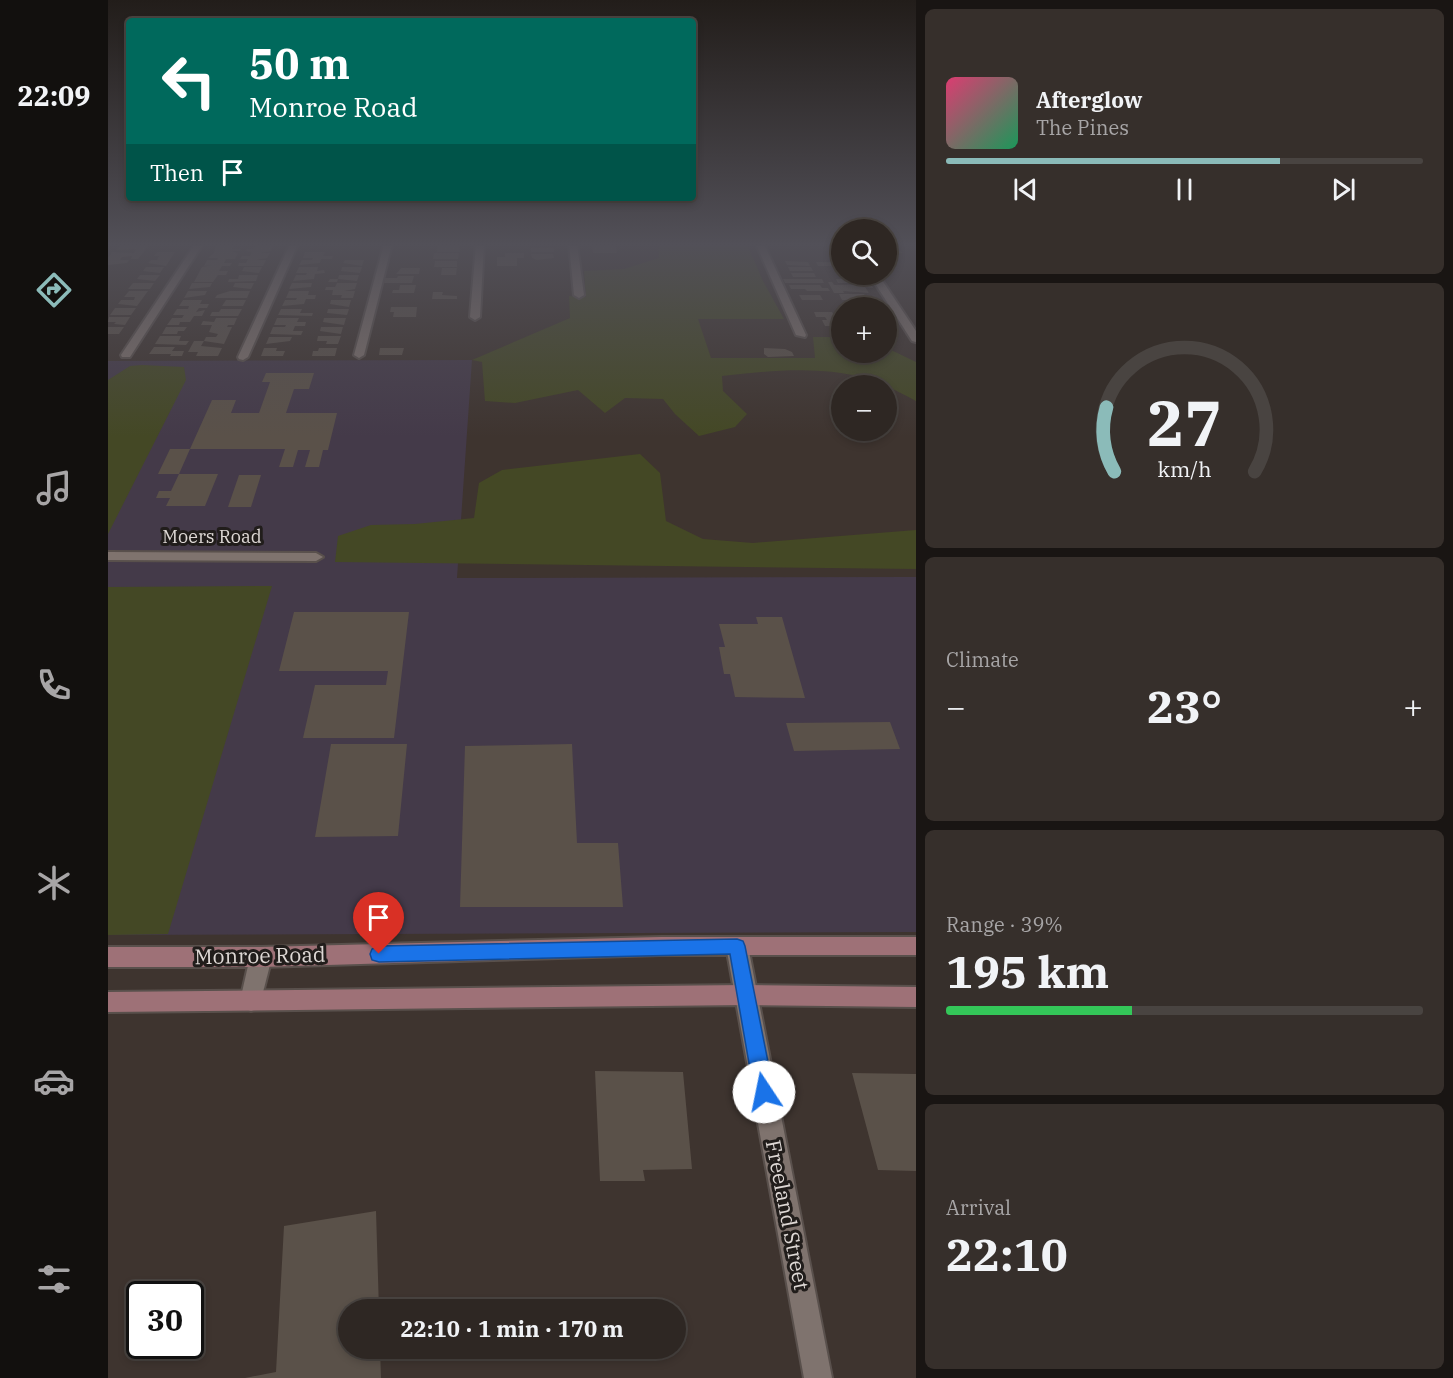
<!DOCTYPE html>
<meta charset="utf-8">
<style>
body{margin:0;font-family:"IBM Plex Serif",serif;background:#362f2b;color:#f1f3f6;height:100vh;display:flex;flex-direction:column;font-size:22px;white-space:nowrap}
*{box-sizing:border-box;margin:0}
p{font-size:20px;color:#a7a5a6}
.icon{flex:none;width:33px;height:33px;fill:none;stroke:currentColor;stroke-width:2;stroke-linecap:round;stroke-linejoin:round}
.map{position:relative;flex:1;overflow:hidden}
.sheet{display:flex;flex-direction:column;gap:9px;padding:9px;background:#191513;width:537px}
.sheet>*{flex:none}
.guide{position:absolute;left:18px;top:18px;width:570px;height:183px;border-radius:6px;box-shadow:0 3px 9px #0003,0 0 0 2px #494441;background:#00695c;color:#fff;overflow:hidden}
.buttons{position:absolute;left:723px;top:219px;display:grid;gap:12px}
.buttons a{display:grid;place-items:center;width:66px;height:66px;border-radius:50%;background:#2e2723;box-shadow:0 3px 9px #0003,0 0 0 2px #494441;font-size:30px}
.speed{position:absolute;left:18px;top:1281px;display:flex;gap:12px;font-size:30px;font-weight:700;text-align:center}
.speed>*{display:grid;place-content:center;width:78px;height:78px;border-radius:50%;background:#2e2723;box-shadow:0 3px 9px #0003,0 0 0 2px #494441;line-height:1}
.speed .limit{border:3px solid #111;border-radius:9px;background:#fff;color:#111}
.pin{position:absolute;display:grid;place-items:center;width:51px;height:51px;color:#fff;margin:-62px -26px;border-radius:50% 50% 50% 0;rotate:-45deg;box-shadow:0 0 6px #0007}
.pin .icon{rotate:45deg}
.me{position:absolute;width:66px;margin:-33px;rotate:349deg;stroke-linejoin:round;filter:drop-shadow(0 0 4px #0008)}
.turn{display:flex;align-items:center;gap:21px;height:126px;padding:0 24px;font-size:27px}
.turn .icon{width:78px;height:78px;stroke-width:2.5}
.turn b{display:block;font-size:42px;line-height:51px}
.then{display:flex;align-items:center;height:57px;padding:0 24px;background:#0003;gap:12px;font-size:22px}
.big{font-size:45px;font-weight:800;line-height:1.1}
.sheet .widget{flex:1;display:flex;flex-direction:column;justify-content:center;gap:9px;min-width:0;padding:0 21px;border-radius:9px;background:#362f2b}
.sheet .dial{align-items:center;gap:0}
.dial svg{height:156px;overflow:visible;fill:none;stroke:#494441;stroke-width:7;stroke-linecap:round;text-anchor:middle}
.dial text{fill:#f1f3f6;stroke:none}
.song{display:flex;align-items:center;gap:18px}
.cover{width:72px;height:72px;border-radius:9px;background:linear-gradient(135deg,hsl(340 70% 55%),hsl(150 70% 35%))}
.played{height:6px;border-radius:3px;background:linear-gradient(90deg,#8bbbb9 70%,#494441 70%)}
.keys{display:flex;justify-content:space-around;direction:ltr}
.heat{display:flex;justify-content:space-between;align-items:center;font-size:33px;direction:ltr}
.charge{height:9px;border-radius:4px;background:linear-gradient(90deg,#34c759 39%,#494441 0)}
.trip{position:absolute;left:230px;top:1299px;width:348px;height:60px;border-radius:30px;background:#2e2723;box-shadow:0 3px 9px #0003,0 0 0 2px #494441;font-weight:800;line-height:60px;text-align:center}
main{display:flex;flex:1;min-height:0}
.tab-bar{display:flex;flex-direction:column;width:108px;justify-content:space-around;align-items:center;background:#12100e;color:#a7a5a6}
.tab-bar .icon{width:42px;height:42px}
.tab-bar .current{color:#8bbbb9}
.tab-bar b{font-size:27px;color:#f1f3f6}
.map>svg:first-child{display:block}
.industrial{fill:#443a49}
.green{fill:#444825}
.building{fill:#5a5149}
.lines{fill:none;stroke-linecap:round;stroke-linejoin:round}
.minor-casing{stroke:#59504c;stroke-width:4}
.tertiary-casing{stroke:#59504c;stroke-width:4}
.secondary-casing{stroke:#59504c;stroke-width:4}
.minor{fill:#7f736e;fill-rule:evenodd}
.tertiary{fill:#7f736e;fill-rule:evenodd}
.secondary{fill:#9e7177;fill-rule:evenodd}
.route{fill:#1a73e8;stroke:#114b97;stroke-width:1.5}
.labels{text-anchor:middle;stroke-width:6;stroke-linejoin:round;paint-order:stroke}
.street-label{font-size:18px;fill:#ded8d5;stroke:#211d1b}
.near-street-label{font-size:21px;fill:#ded8d5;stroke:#211d1b}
</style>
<main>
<nav class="tab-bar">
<b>22:09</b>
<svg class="icon current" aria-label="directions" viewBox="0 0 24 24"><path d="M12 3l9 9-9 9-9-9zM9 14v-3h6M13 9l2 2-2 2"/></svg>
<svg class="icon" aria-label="music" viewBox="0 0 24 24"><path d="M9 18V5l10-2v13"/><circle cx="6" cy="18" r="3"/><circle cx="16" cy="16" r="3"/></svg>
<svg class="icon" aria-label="phone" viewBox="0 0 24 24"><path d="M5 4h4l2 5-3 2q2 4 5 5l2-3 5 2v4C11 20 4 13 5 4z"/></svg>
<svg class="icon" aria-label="climate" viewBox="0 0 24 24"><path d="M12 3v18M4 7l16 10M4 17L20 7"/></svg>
<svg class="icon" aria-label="car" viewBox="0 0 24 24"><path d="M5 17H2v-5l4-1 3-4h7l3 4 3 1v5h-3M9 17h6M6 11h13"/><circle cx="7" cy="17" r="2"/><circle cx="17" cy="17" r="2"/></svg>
<svg class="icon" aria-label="filters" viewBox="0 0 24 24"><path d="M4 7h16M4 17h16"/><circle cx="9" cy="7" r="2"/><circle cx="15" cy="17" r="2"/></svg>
</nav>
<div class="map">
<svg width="808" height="1378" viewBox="0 0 808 1378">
<rect width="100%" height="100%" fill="#3e342f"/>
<path class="industrial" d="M364,360L349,578L808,577V932L0,935V361Z"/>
<path class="green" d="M550,244H639L655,281L676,319H590L603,358H707L705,337H733L734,352H778L779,348L808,362V401C797,395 785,389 775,384C724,364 667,370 614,376L615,391L639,414L627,427L591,436L567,414L555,399L517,398L497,413L470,390L407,403L377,401L374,362L364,360L462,318L461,296L478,297L476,271L516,269L551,258Z
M34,365L76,367L78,380L0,534V380L22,366Z
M532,454L552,473L558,521L595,539L645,543L808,530V569L227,562L230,536L263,525L307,524L366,518L371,483L394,470Z
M164,586L60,934L0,935V587Z"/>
<path class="building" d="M42,244L30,259H23L24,256L14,257L12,260H21L19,263L0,265V258L4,252L26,253L28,249L8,250L12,245Z
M127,244L124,249H133L132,251H123L130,253L127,259H118L116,263H124L122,266H114L111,271H120L118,275H110L105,282H86L94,267L105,265L96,266L99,260H109L110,258H100L106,253L108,245Z
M330,244H350L352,252H329Z
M165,245L163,251L152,253H162L159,258L148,260H158L155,266H130L131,263H138L140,259H132L134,256H142L144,252L138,251L139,249H145L147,246Z
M484,246H508L509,253H485Z
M423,248H446V252H423Z
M778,248H786L796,253H790L792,256H781Z
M49,252H67L58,266L40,263L43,260H49L51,256H46Z
M197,252H217L215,256H225L224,259H213L212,263L191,265L194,260H204L205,258H195Z
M326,253H351L350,259H325Z
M397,253H416V258H409V266H389V257H397Z
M423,254H445L446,258L429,260L424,258Z
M237,260H256L254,266L235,263Z
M327,261H349V267H326Z
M677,261L700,262L702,266L679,265Z
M708,262H734V266H710Z
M38,267H56L52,273L35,271Z
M136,267H154L151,273L134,271Z
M191,267H210L209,271L216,270L217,273L207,274L206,279L185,281L188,275H198L199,273H188Z
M234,267H254L252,273L233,271Z
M680,267H703L705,271H682Z
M293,268H312L311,274H288Z
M334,268H349L348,275H333Z
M683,273H706L708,277H685Z
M32,275H52L47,281L29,279Z
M131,275H150L148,281L120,282L121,279H130Z
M231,275H251L249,281L230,279L229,282H220L222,279H230Z
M290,276H306L304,283H276L277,278H289Z
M675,279H714L716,283H677Z
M728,279H749L752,283H730Z
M720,282H724L726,285L763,284L765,288L757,287L761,293L735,291L736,293H726Z
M25,283H46L42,289H20Z
M84,283H104L102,287L81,289Z
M127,283H146L143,289L125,287Z
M184,283H204L203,287L181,289Z
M229,283H249L247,289L236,291H247L245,298H233L234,295H224L225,290H217L218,287H227Z
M292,285H308L306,293H284L285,290H291Z
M681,285H712L714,288H720L722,291H699L697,289H683Z
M21,291H40L29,306L10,304L13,300H26L27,297H16Z
M80,291H99L97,295L76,298Z
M122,291H142L139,298H107L109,295Z
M181,291H201L200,295H208L207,299H198L196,304L174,306L177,300H188L189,298H178Z
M325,292H335L334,295L349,296V299H324Z
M731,294H756L759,298L766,300H734Z
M691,295H712L715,300H694Z
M75,300H94L92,304H101L99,308H91L88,312L97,310L94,316H86L82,322H72L71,325H59L64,318H74L76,315H65L69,309H80L81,306H71Z
M118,300H138L135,306H114Z
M223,300H243L241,307L222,304Z
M283,307H309L308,317H285L286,312H282Z
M7,308H28L23,315H2Z
M113,309H134L130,316H102L104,312H111Z
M173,309H194L192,313H205L204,316L170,315Z
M220,309H241L239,315L219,313Z
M706,312H724L732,326H717L714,320H719L717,317H708Z
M1,317H22L17,325L6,324L8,322H0Z
M108,318H129L126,325H120L119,327H124L116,344L96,341L98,337H108L110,334L101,332L104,325H93L95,321L106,322Z
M169,318H191L189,322H198L197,326H187L185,331H195L193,335L162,334L165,327H177L178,325H166Z
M216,318H238L236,325L215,322Z
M0,327H16L11,334H0Z
M58,327H79L76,331H70L69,334H54Z
M213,327H235L233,334L212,331Z
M52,336H73L71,341H81L78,345L47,344Z
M210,336H233L230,344H218L219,341H209Z
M161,337H184L182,341L158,344Z
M86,341H96L93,346L114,348L110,356H88L90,352H80Z
M46,347H67L64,351H76L74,356H62L63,354H41Z
M156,348H169L168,351H177L175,356H153Z
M211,348H229L227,356H204L205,351H210Z
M272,348H296L294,355H271Z
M656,348L677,349L684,352L686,356L660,357L656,354Z
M158,373H206L201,389H186L178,413H229L220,450H215L211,467H197L202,450H190L185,467H171L177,449H82L104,400H128L123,413H151L162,382H154Z
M62,449H82L71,474H50Z
M71,474H110L97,506H58L62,498H48L51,491H63Z
M131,475H153L143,507H120Z
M186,612H301L286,738H195L207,685H278L280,671H171Z
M648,617H674L697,698L627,697L622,674H616L611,647H617L611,624H650Z
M782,722L792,749L686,751L678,723Z
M223,744H299L290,836L207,837Z
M464,744L469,843H510L515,907H352L357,746Z
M487,1071L575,1072L584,1169L535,1170L537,1181H492Z
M744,1073L808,1074V1171L770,1170Z
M268,1211L271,1310H240V1348H272L273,1378H137L168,1372L176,1226Z"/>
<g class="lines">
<g class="minor-casing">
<path id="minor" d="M87,244H95L22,357H14L13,355Z
M182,244H190L140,357L135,360L131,359L130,357Z
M276,244H284L256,355L251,358L246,355Z
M368,244H376L372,317L367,320L362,317Z
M461,244H469L476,295L471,298L466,295Z
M648,244H656L698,335L697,337L688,335Z
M761,274H770L808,331V342L804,341Z
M0,552L208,553L215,557L208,561L0,560Z
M629,937L636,939L640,946L724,1378H696L618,946L622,939Z"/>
</g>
<g class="tertiary-casing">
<path id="tertiary" d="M153,947L160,950L164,957L151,1008L143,1011L135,1008L132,1001L142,957L146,950Z"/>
</g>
<g class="secondary-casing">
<path id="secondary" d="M553,937H808V955H553L153,967H0V947H153Z
M638,985L808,987V1007L638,1005L0,1012V992Z"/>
</g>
<use href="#minor" class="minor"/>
<use href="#tertiary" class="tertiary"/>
<use href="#secondary" class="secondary"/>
</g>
<linearGradient id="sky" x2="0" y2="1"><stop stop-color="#221d1a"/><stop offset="0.56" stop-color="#525058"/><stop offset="1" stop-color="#525058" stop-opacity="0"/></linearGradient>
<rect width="808" height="437" fill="url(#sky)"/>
<path class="route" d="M629,939L635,941L637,946L666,1092L663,1099L656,1102L649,1099L646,1092L622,954L271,962L264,960L262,954L264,949L271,946Z"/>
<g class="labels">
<g class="street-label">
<text x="104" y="543">Moers Road</text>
</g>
<g class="near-street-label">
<text transform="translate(152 956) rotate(-1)" y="7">Monroe Road</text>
<text transform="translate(679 1215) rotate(79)" y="7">Freeland Street</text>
</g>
</g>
</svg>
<div class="buttons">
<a><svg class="icon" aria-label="search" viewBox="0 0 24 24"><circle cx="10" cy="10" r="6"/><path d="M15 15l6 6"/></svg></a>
<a>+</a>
<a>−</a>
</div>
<div class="speed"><div class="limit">30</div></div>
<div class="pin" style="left:271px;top:954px;background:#d93025"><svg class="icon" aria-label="arrive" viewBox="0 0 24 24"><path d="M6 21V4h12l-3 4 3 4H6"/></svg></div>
<svg class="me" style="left:656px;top:1092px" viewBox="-20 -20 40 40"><circle r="19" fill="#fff"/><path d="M0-13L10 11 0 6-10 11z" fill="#1a73e8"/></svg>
<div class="trip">22:10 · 1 min · 170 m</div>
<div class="guide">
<div class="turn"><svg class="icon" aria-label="left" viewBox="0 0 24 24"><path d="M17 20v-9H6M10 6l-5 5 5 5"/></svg><div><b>50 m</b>Monroe Road</div></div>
<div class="then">Then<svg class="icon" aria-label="arrive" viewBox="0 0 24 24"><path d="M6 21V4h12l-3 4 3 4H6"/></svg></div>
</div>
</div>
<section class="sheet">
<div class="widget">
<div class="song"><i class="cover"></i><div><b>Afterglow</b><p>The Pines</p></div></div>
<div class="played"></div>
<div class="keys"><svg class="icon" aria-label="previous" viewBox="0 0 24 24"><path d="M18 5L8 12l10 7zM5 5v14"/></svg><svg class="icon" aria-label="pause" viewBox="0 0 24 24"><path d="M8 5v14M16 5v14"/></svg><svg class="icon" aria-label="next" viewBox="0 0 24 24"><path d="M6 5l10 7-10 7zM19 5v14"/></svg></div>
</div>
<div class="widget dial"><svg viewBox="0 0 100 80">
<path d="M14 69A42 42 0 1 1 86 69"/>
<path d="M14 69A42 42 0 0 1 10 36" stroke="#8bbbb9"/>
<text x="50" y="56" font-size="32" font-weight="700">27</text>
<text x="50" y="72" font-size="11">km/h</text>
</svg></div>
<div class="widget"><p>Climate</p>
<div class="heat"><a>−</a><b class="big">23°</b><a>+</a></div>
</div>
<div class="widget"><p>Range · 39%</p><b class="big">195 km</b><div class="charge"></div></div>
<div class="widget"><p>Arrival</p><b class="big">22:10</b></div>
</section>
</main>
